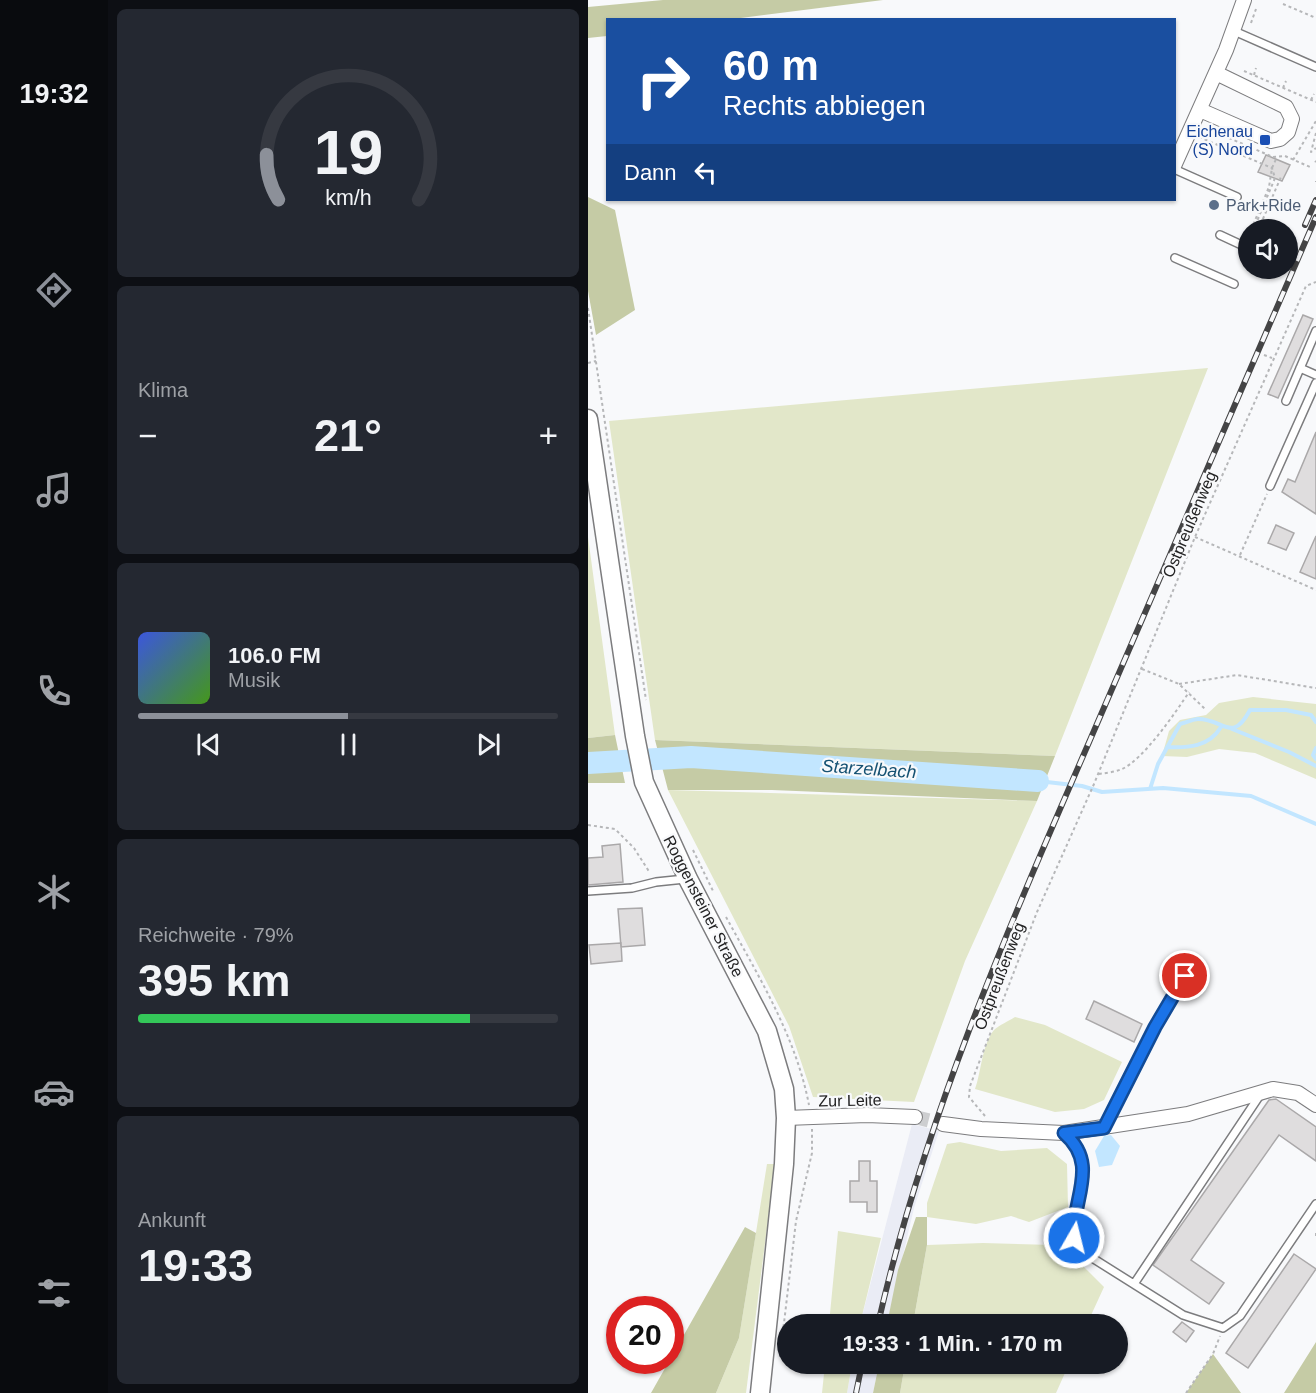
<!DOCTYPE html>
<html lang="de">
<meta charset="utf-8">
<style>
body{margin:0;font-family:Helvetica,sans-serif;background:#242831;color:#f1f3f6;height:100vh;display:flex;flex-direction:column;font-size:22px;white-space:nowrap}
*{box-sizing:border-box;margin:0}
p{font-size:20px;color:#9ea1a6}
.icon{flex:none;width:33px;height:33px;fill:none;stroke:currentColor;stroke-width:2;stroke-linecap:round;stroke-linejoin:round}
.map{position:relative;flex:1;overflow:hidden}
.drawer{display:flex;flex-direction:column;gap:9px;padding:9px;background:#0d0f14;width:480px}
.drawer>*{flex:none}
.guide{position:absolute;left:18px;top:18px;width:570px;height:183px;border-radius:0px;box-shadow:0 2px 4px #0004;background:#1a4fa0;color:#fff;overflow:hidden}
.fabs{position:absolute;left:650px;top:219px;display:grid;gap:12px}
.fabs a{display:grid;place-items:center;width:60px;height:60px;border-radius:50%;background:#171b24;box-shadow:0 2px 4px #0004;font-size:30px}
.speed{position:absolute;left:18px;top:1296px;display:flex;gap:12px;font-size:30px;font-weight:700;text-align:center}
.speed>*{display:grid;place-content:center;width:78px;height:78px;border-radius:50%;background:#171b24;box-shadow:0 2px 4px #0004;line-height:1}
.speed .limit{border:9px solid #d22;background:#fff;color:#111}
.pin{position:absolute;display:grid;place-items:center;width:51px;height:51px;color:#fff;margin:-26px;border:3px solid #fff;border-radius:50%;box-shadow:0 2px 6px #0007}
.me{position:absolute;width:66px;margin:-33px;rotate:8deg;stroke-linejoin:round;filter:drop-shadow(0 0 4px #0008)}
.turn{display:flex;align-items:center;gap:21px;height:126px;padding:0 18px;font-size:27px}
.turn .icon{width:78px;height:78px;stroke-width:2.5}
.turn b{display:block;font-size:42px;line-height:51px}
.then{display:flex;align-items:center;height:57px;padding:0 18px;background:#0003;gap:12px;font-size:22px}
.big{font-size:45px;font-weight:700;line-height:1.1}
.drawer .widget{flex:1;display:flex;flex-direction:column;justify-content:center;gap:9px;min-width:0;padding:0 21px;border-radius:9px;background:#242831}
.drawer .dial{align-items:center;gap:0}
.dial svg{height:156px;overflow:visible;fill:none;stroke:#363941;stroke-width:7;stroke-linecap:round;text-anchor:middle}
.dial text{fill:#f1f3f6;stroke:none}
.song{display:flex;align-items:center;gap:18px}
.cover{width:72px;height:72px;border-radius:9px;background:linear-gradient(135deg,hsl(230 70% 55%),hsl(100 70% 35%))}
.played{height:6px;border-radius:3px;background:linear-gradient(90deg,#8c9099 50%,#363941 50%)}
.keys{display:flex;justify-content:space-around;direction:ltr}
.heat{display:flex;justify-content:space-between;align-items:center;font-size:33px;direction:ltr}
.charge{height:9px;border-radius:4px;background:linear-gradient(90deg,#34c759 79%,#363941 0)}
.trip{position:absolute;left:189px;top:1314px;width:351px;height:60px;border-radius:30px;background:#171b24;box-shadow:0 2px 4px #0004;font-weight:700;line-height:60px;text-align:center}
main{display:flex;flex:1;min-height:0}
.tab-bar{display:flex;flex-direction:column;width:108px;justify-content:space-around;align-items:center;background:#090b0e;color:#9ea1a6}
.tab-bar .icon{width:42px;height:42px}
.tab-bar .active{color:#8c9099}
.tab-bar b{font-size:27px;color:#f1f3f6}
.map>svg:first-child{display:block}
.built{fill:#eaecf5}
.green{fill:#e2e7c9}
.forest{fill:#c5cba5}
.water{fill:#c2e6ff}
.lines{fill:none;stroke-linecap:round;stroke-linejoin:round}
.stream{stroke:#c2e6ff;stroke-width:4}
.river{stroke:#c2e6ff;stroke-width:22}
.building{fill:#dfddde;stroke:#aaa8a9;stroke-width:1.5}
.minor-tunnel{stroke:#cdced0;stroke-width:14;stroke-dasharray:14 7;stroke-linecap:butt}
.service-casing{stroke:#7c7c7e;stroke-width:10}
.minor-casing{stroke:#7c7c7e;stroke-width:16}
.tertiary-casing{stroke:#7c7c7e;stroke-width:21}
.path{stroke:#b6b7b9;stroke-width:2;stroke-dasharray:3 3;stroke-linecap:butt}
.service{stroke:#fff;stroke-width:7}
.minor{stroke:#fff;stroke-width:14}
.tertiary{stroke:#fff;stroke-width:18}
.rail-casing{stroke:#444445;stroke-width:6}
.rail{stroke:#f8f9fb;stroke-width:4;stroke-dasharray:11;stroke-linecap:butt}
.route-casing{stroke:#114b97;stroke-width:15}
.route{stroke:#1a73e8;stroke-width:10}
.transit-dot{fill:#1a4fb4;stroke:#f8f9fb;stroke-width:2}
.service-dot{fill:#5c6f8a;stroke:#f8f9fb;stroke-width:2}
.labels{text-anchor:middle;stroke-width:4.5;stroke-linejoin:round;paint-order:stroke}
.transit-label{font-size:16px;fill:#164399;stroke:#f8f9fb;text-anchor:end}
.service-label{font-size:16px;fill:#4e5e75;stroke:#f8f9fb;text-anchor:start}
.street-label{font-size:16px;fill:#232324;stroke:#f8f9fb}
.water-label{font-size:18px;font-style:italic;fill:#165273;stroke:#f8f9fb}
</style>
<main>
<nav class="tab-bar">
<b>19:32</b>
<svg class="icon active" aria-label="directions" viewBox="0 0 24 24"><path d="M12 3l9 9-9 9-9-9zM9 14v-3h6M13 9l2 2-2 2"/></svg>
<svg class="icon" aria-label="music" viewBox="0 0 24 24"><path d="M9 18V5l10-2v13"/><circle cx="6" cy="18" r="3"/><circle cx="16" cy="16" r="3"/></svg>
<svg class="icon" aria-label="phone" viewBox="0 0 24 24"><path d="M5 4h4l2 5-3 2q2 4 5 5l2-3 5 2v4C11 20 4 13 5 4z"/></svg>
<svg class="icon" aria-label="climate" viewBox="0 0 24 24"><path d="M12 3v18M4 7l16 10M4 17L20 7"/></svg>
<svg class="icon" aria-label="car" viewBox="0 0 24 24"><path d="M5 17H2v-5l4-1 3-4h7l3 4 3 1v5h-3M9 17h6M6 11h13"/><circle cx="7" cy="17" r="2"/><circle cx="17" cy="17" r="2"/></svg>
<svg class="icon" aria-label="filters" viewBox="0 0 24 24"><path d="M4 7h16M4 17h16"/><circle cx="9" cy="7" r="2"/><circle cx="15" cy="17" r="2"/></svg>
</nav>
<section class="drawer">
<div class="widget dial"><svg viewBox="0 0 100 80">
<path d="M14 69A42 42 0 1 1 86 69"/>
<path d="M14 69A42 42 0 0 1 8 46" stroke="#8c9099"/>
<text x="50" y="56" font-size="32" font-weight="700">19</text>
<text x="50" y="72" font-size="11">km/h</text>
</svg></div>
<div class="widget"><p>Klima</p>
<div class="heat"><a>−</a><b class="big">21°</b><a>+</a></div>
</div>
<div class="widget">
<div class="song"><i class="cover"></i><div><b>106.0 FM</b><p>Musik</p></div></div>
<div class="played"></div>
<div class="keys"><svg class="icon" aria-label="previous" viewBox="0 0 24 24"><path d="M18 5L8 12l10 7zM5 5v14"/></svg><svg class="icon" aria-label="pause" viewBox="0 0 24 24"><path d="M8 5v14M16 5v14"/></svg><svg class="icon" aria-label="next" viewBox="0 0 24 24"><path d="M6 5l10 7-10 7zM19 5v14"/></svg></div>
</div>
<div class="widget"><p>Reichweite · 79%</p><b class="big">395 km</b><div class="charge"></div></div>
<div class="widget"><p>Ankunft</p><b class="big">19:33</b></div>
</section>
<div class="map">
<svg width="728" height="1393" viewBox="0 0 728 1393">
<rect width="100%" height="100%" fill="#f8f9fb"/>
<path class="built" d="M324,1124L351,1131L326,1208L299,1324H272Z
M264,1364H291L285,1393H259Z"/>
<path class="green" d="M620,368L467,756L67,740L21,421Z
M0,537L27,735L0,738Z
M665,697L728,704V779L667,753L631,749L599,757L574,756L581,731L592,720L618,715L631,703Z
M80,790L449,801L377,961L326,1102L225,1097L201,1026Z
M427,1017L457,1025L534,1062L516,1100L496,1109L467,1112L387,1089C393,1073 394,1044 406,1030C411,1025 421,1021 427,1017Z
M372,1142L413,1151L459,1148L479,1164L480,1207L441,1222L423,1216L388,1224L339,1217V1203L359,1144Z
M179,1164H187L158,1393H128L151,1338Z
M250,1231L293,1238L272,1324H241Z
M395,1243L466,1245L487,1258L516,1287L499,1324H325L339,1245Z
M237,1364H264L259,1393H234Z
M317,1364H481L468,1393H312Z"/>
<path class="forest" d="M75,0H295L145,19L20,20L19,36L0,38V7Z
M0,197L27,210L47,310L8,335L0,291Z
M27,735L37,783H0V738Z
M67,740L467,756L449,801L184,790H80Z
M328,1217H339V1245L325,1324H299L310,1270Z
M157,1227L168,1233L151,1338L128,1393H63Z
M728,1342V1393H696Z
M625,1354L653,1393H598Z
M291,1364H317L312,1393H285Z"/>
<path class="water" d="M523,1135L532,1146L524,1165L511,1167L507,1151L516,1136Z"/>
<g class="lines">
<path class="stream" d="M644,729L701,752L728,766
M579,747C600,748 621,747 633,727
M728,748L725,755L728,759
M450,781L494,786L514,792L575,788L663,796L728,824
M562,789L570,764L592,724C598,723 605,719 610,719C636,719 644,744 662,710H698L723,715L728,722"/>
<path class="river" d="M0,763L103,757L450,781"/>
</g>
<path class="building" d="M678,155L702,165L694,181L670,172Z
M715,315L725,319L690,398L680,394Z
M728,432V514L694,492L700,479L707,482Z
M688,525L706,533L698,550L680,543Z
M728,536V579L712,572Z
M32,844L35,882L0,885V858L15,857L14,846Z
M54,908L57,945L33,947L30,909Z
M33,943L34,961L3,964L1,945Z
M506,1001L554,1024L546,1042L498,1019Z
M688,1099L728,1127V1161L691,1135L603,1260L636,1283L621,1304L565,1265L681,1100Z
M271,1161H282V1181H289V1212H279V1202H262V1181H271Z
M706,1254L728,1269L660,1368L638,1353Z
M594,1322L606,1331L598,1342L585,1332Z"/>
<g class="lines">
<path class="minor-tunnel" d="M327,1117L355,1124"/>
<g class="service-casing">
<path id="service" d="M646,31L728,67
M586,169L649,197
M632,235L660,248
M587,258L646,284
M712,368L728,375
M698,401L728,331
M682,486L728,383
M0,891L44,888L68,882L97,879
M517,1126L567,1027L597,976
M478,1134L487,1143L493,1161L495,1179L485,1225L486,1238L498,1254L595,1315L635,1328L652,1316L728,1204
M546,1284L672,1095"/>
</g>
<g class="minor-casing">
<path id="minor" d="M612,110L683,141L692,139L700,132L704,119L698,107L628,73
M586,166L638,50L656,0
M198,1118L279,1115L327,1117
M355,1124L393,1129L476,1133L600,1114L685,1089L710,1093L728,1105"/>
</g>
<g class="tertiary-casing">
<path id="tertiary" d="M0,419L47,736L56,782L100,879L179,1031L196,1089L198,1118L196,1164L172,1393"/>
</g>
<path class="path" d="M695,4L728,18
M663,23L668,9
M656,71L728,102
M666,75L668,68
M695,88L698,81
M723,100L726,94
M728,133L723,152L728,148
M611,137L684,168L687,178L667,226L671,228L693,177
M641,138L685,157L697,156L722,167
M705,160L728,121
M727,161L728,162
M728,182V181
M663,230L681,187L684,168L689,157
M699,253L700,254
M0,308L58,700
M676,355L684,358
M0,363L8,361
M607,537L728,590
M652,555L679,494
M554,669L591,684L617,709
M591,684L649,675L728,688
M511,774C518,773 527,772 534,769C555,760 588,712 601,692
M0,825L27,829L46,848L62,873
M105,850L126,893
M138,917C171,977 208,1037 221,1105
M397,1116L381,1097L382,1086L449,912L506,784L607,537L718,286L728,282
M728,1233V1236
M192,1357L208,1221L224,1153V1129
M598,1393L625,1354L632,1336"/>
<use href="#service" class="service"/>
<use href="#minor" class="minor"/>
<use href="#tertiary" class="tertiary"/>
<g class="rail-casing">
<path id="rail" d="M717,225L728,200
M290,1324C336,1121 419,931 502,740C577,566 653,391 728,217
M268,1393L274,1364"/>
</g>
<use href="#rail" class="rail"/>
</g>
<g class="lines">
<g class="route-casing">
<path id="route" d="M486,1238C483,1200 513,1165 476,1133L516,1128L567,1027L597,976"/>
</g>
<use href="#route" class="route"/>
</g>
<rect class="transit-dot" x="671" y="134" width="12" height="12" rx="3"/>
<circle class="service-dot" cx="626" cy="205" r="6"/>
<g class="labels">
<g class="transit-label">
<text x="665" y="137">Eichenau<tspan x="665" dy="18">(S) Nord</tspan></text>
</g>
<g class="service-label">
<text x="638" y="211">Park+Ride</text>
</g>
<g class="street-label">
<text transform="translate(601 524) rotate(-67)" y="6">Ostpreußenweg</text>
<text transform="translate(116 906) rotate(63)" y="6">Roggensteiner Straße</text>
<text transform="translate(411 976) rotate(-69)" y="6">Ostpreußenweg</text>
<text transform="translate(262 1100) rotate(-1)" y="6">Zur Leite</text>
</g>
<g class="water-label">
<text transform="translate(281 769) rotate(4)" y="6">Starzelbach</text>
</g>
</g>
</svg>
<div class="fabs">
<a><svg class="icon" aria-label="sound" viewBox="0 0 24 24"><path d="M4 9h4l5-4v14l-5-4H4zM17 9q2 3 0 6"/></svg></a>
</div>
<div class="speed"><div class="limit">20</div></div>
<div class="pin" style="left:597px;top:976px;background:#d93025"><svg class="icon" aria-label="arrive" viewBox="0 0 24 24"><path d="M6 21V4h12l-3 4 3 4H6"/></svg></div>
<svg class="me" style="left:486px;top:1238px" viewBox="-20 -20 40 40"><circle r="17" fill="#1a73e8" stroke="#fff" stroke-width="3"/><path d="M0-11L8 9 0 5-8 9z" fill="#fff"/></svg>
<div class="trip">19:33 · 1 Min. · 170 m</div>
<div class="guide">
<div class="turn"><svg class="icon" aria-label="right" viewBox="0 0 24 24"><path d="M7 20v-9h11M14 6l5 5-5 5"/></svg><div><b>60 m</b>Rechts abbiegen</div></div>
<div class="then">Dann<svg class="icon" aria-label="left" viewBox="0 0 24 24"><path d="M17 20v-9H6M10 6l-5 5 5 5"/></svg></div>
</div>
</div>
</main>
